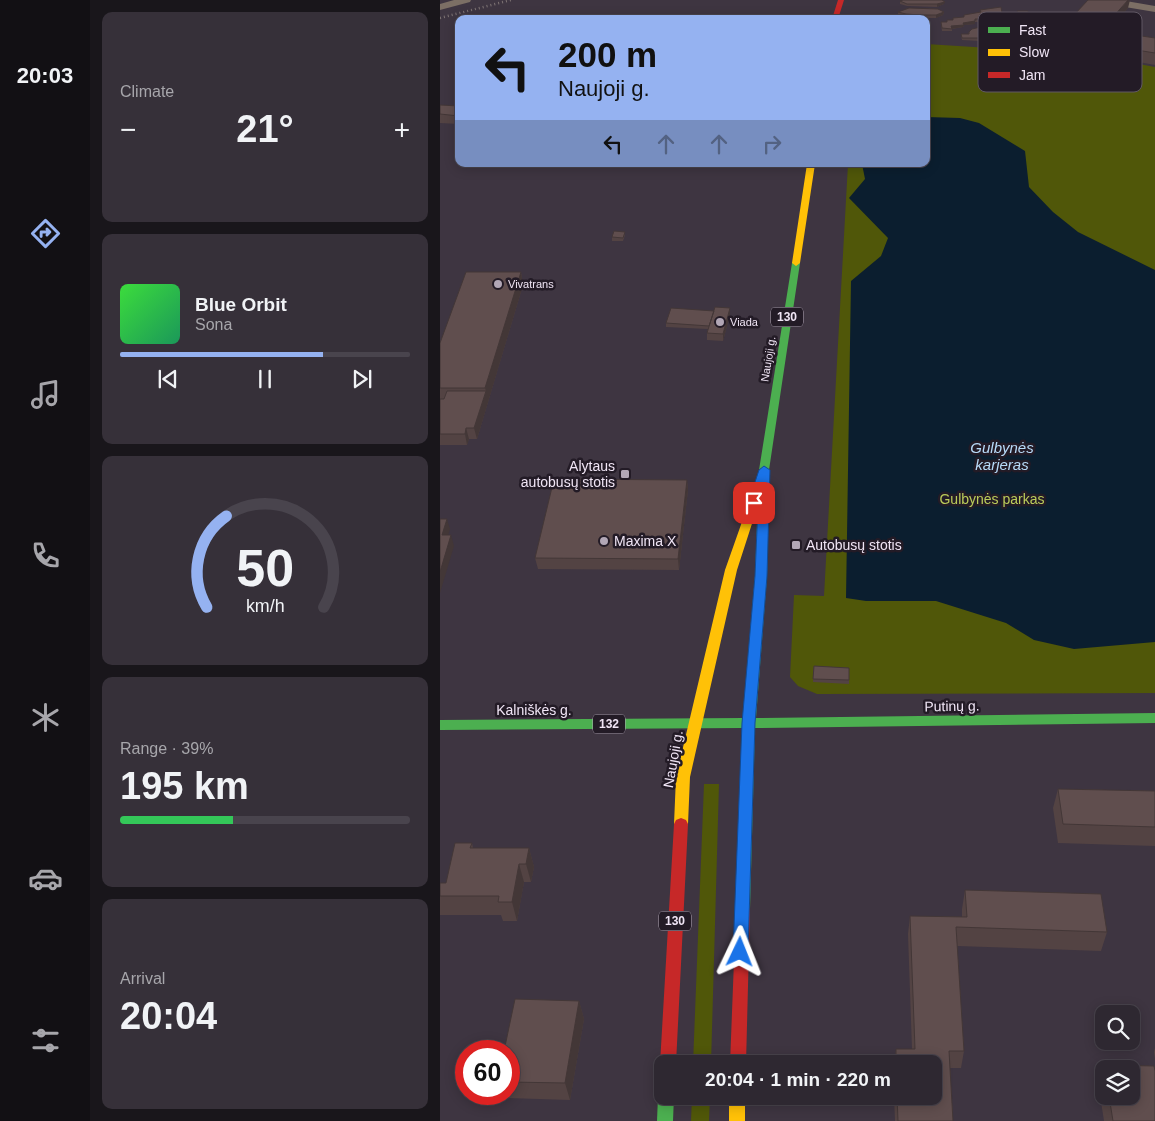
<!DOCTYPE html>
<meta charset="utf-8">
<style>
body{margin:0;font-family:Helvetica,sans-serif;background:#363039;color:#f1f3f6;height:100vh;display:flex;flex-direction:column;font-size:19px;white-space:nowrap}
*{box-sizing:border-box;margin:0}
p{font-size:16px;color:#a7a6ab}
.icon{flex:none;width:28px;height:28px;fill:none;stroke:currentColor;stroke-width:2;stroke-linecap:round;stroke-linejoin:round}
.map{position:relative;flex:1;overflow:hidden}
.side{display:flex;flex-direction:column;gap:12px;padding:12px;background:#19161b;width:350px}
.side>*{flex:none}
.hud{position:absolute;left:15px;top:15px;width:475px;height:152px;border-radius:10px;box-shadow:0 2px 12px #0003,0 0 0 1px #49444d;background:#95b2f1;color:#111;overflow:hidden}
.tools{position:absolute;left:655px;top:1005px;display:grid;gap:10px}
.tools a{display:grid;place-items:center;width:45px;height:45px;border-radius:10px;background:#2e2831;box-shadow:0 2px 12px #0003,0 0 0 1px #49444d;font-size:25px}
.speed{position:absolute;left:15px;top:1040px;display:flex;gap:10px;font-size:25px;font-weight:700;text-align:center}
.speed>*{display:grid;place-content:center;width:65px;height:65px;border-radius:50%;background:#2e2831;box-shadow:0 2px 12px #0003,0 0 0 1px #49444d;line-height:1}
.speed .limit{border:8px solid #d22;background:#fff;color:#111}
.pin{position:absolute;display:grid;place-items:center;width:42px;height:42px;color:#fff;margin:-21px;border-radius:10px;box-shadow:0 2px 8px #0006}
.me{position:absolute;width:55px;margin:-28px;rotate:2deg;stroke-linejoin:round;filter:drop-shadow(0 0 4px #0008)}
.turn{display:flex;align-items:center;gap:18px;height:105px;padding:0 20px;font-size:22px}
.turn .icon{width:65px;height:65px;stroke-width:2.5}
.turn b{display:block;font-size:35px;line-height:42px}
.lanes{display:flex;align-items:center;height:48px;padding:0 20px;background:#0003;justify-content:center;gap:25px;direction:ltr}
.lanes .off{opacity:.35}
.big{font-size:38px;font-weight:600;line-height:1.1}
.side .widget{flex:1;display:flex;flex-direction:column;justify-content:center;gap:8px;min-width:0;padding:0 18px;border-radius:10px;background:#363039}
.side .dial{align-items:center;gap:0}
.dial svg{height:130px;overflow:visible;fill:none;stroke:#49444d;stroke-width:7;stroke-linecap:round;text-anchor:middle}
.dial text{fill:#f1f3f6;stroke:none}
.song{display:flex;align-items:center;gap:15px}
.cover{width:60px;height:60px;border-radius:8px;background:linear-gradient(135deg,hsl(120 70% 55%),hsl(150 70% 35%))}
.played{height:5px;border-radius:2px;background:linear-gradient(90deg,#95b2f1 70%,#49444d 70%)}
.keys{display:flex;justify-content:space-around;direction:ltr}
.heat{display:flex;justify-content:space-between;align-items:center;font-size:28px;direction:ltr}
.charge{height:8px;border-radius:4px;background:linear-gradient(90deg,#34c759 39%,#49444d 0)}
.trip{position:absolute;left:214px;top:1055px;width:288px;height:50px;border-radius:10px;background:#2e2831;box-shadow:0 2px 12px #0003,0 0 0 1px #49444d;font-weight:600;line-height:50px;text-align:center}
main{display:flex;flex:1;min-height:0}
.dock{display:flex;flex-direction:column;width:90px;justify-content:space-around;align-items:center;background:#121014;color:#a7a6ab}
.dock .icon{width:35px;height:35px}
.dock .on{color:#95b2f1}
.dock b{font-size:22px;color:#f1f3f6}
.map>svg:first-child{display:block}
.green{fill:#505709}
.water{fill:#0b1e2f}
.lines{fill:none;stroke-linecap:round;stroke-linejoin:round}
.street{fill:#7c6f65;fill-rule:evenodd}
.fast{fill:#4caf50;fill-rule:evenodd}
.slow{fill:#ffc107;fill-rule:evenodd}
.jam{fill:#c62828;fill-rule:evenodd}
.rail{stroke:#7e7474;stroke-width:2.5;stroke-dasharray:1 3;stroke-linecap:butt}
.wall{fill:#534343;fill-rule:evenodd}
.shaded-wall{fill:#433737}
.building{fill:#604e4e;stroke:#433737}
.route{fill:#1a73e8;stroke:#114b97}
.poi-dot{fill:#b2a7b6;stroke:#231b26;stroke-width:2}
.labels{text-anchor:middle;stroke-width:5;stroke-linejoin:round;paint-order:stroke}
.far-poi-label{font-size:11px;fill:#f0e5f5;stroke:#231b26;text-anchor:start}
.far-street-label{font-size:11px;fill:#f0e5f5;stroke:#231b26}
.shield{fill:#231b26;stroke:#b2a8b7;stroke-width:1}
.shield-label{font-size:12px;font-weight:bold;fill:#f0e5f5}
.poi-label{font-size:14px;fill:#f0e5f5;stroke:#231b26;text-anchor:start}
.park-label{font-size:14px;fill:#bbcc5a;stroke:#231b26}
.street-label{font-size:14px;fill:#f0e5f5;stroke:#231b26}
.water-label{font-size:15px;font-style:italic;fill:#b7daf8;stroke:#231b26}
.key{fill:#231b26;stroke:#605864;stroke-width:1}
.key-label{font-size:14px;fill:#f0e5f5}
</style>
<main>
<nav class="dock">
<b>20:03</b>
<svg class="icon on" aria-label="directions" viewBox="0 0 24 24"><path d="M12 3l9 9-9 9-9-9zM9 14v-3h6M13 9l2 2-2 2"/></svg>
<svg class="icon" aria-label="music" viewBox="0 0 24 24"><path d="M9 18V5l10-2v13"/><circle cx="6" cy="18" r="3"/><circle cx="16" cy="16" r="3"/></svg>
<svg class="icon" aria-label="phone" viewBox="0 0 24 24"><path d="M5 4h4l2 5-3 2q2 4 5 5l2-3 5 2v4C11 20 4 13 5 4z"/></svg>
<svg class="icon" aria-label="climate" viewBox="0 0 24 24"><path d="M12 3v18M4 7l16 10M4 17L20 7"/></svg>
<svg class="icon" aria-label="car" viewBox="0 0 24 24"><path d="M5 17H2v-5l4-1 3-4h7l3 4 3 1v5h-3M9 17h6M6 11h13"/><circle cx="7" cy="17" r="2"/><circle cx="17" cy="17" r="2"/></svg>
<svg class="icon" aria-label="filters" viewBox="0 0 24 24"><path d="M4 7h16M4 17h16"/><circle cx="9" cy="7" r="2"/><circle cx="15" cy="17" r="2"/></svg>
</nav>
<section class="side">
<div class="widget"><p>Climate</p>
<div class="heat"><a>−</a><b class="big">21°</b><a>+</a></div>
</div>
<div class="widget">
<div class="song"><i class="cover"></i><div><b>Blue Orbit</b><p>Sona</p></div></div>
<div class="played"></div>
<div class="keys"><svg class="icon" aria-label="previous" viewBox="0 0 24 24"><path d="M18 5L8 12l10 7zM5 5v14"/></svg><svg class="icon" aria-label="pause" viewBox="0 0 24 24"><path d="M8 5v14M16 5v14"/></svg><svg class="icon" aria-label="next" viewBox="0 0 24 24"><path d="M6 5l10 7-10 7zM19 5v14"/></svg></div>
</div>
<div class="widget dial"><svg viewBox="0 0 100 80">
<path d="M14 69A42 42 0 1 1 86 69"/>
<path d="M14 69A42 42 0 0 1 26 13" stroke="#95b2f1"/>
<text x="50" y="56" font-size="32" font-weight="700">50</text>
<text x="50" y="72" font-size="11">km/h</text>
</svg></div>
<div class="widget"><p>Range · 39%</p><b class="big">195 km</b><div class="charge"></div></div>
<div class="widget"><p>Arrival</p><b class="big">20:04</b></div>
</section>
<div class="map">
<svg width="715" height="1121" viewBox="0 0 715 1121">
<rect width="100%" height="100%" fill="#3e3541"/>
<path class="green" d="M486,44L550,48L601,46L715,67V693L377,694L358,686L350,677L354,595L384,596L408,164H486Z
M264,784H279L271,1064H253Z
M252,1096H270L269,1121H251Z"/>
<path class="water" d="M486,117L520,118L539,123L585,151L589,187L613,212L638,232L715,270V642L634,649L594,640L566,623L496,601H426L406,598L411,281L441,256L448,238L409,198L425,179L422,164H486Z"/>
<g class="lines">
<path class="street" d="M14,0H31L30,2L0,10V4Z
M656,0H680L715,6V12L661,3Z"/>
<path class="fast" d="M356,260L360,263L329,470L327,576L316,718L715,713V723L315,728L310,909L308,914L303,916L298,914L296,909L302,728L0,730V720L303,718L315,576L319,470L352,263Z
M222,1089V1096H234L233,1121H217L218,1096Z"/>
<path class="slow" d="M367,164H375L360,263L356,266L352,263Z
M314,499L319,502L297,570L250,777L248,824L246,828L241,830L236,828L234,824L236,777L285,570L309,502Z
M289,1096H305V1121H289Z"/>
<path class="jam" d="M398,0H404L398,19H392Z
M241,818L246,820L248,824L236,1064H222V1070L220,1064L234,824L236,820Z
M303,902L308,904L310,909L306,1064H290L296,909L298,904Z"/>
<path class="rail" d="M0,18L71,0"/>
</g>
<path class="wall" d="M460,1L504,4L497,7L467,6L460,4Z
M688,8L656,46L619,39L621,29Z
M540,10L562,13V16L557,15L556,17H551V19H546V20H541L540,22H535V24L524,25L523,27L512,29V31H502L501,22H507L540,12Z
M577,11L589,17V20H584V21H579V24H574V26L565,27V30L562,29V32L551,34V36L540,38L539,41L522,40L521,34H528L529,32L548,26L549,23L563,19V17H567L568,15H572V13H577Z
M458,12H504L503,15L496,18H480L465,17L458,14Z
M605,17L619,23L613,25L612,27H608V29H603V31H598V33H594V35H589V37L579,39L578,42H574V44L562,43L561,37V34L570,33V30L586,27V24L595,22V20H600V18H604Z
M715,38V65L682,59L684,48Z
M0,105L19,106V124L0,123Z
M185,235L183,241H172V237Z
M81,272L83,285L37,439H29L27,445H0V343Z
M290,308V315L283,341L267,340V333L268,329L226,327V323L274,311Z
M247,480L248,490L239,570L98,569L95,558Z
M374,666L409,668V684L373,682Z
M618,789L715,791V846L618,843L613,808Z
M32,843L33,848H89L94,867L91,882H84L77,921H63L61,915H0V883H6Z
M525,890L667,932L661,951L517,946L524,1051L521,1068H510L513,1121H455L454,1096H492V1064H454L456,1049H472L468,934L470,916L522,917V909Z
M139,1001L144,1019L130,1100L64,1098L62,1094H69V1051Z
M715,1048V1059L714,1052Z
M664,1065L714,1066L715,1071V1121H664L658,1082ZM664,1069H691V1096H664Z"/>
<path class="shaded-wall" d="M688,0H690L688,8L656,46L657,35Z
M505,2L504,4L497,7V4Z
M504,12L503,15L496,18V15Z
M620,20L619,23L613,25L612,22Z
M535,21V24L524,25L523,27L511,29V26L523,23Z
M574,23V26L565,27V25Z
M562,29V32L551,34V36L539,38V35L551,31Z
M589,34V37L578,39V36Z
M81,272L83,285L37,439L34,428L46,391L45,388Z
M290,308V315L283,341V334Z
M26,428L29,439L27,445L25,434Z
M247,480L248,490L239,570L238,559Z
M7,519L10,529L5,546L2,535Z
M11,535L14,546L0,593V572Z
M89,848L94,867L91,882L86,864Z
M79,864L84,882L77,921L72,902Z
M139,1001L144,1019L130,1100L125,1083Z"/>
<path class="building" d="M463,0H502L505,2L497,4H467L460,1Z
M648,0H688L657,35L621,29Z
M561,7L562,13H556L557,14H551V16H546V18H540L541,19H535V21L523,23L524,25L511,26L512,29L502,28L501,22H507V20H513V18L524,17V15L541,12L540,10Z
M469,8L498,9L504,12L496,15H480L466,14L458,12Z
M577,11H588L589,17H584V19H579L580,21H574V23L565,25V27H561L562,29L551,31V33L539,35L540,38H522L521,34H529V32L532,29L549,25V23L564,19L563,17H568V15H573L572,13H578Z
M695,35L715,38V53L684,48Z
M0,105L19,106V116L0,114Z
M174,231L185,232L183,238L172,237Z
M26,272H81L45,388H0V343Z
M275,307L290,308L283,334L267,333Z
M231,308L274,311L269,326L226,323Z
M7,391H46L34,428H26L25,434H0V399H4Z
M114,479L247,480L238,559L95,558Z
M0,519H7L2,535H11L0,572Z
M374,666L409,668V680L373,679Z
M618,789L715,791V827L623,824Z
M15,843H32L30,848H89L86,864H79L72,902H58L59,896H0V883H6Z
M525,890L661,894L667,932L516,927L524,1051H509L513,1121H458L457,1096H492V1064H456V1049H475L470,916L527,917Z
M75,999L139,1001L125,1083L69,1082V1051H64Z
M664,1065L714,1066L715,1071V1121H673L669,1096H691V1069H665Z"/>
<path class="route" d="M324,466L330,470L327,576L315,723L308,952L306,957L300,959L295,957L293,952L302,723L315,576L318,505L314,507L308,503L319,470Z"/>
<g class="poi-dot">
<circle cx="58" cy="284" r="5"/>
<circle cx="280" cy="322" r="5"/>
<rect x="180" y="469" width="10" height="10" rx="2.5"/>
<circle cx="164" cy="541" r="5"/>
<rect x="351" y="540" width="10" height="10" rx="2.5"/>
</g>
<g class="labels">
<g class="far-poi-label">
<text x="68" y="288">Vivatrans</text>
<text x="290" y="326">Viada</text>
</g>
<g class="far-street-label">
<text transform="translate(328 359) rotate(-81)" y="4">Naujoji g.</text>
</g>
<g class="shield">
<rect x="331" y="307.5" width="32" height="19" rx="4"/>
<rect x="153" y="714.5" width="32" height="19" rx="4"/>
<rect x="219" y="911.5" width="32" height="19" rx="4"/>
</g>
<g class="shield-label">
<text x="347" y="321">130</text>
<text x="169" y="728">132</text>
<text x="235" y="925">130</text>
</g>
<g class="poi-label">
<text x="175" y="471" text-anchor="end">Alytaus<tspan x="175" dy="16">autobusų stotis</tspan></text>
<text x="174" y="546">Maxima X</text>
<text x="366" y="550">Autobusų stotis</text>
</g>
<g class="park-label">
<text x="552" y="504">Gulbynės parkas</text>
</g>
<g class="street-label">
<text transform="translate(512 706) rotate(-1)" y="5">Putinų g.</text>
<text x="94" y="715">Kalniškės g.</text>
<text transform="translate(233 759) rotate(-80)" y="5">Naujoji g.</text>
</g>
<g class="water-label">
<text x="562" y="453">Gulbynės<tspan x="562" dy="17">karjeras</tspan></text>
</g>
</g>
<rect x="538" y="12" width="164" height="80" rx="8" class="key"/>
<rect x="548" y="27" width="22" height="6" fill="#4caf50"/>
<rect x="548" y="49" width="22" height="7" fill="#ffc107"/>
<rect x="548" y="72" width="22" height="6" fill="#c62828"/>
<g class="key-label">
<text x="579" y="35">Fast</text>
<text x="579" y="57">Slow</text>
<text x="579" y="80">Jam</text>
</g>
</svg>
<div class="tools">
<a><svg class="icon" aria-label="search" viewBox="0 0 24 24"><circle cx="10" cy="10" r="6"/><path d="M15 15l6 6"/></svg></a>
<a><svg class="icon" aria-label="layers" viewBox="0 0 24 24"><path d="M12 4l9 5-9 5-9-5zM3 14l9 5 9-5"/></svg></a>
</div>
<div class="speed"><div class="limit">60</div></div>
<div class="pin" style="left:314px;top:503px;background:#d93025"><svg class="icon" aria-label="arrive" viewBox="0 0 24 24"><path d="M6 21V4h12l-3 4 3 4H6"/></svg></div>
<svg class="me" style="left:300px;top:952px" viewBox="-20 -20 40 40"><path d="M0-17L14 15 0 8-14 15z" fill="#1a73e8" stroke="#fff" stroke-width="4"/></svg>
<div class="trip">20:04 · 1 min · 220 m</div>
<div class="hud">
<div class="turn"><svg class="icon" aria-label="left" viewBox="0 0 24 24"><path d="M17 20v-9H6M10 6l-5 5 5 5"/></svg><div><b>200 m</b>Naujoji g.</div></div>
<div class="lanes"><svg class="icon" aria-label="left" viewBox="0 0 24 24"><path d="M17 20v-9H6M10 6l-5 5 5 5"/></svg><svg class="icon off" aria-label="ahead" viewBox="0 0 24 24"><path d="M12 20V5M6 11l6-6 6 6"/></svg><svg class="icon off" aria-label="ahead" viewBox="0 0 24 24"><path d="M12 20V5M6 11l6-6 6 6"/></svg><svg class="icon off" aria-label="right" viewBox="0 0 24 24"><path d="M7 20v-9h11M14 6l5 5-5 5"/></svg></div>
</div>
</div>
</main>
